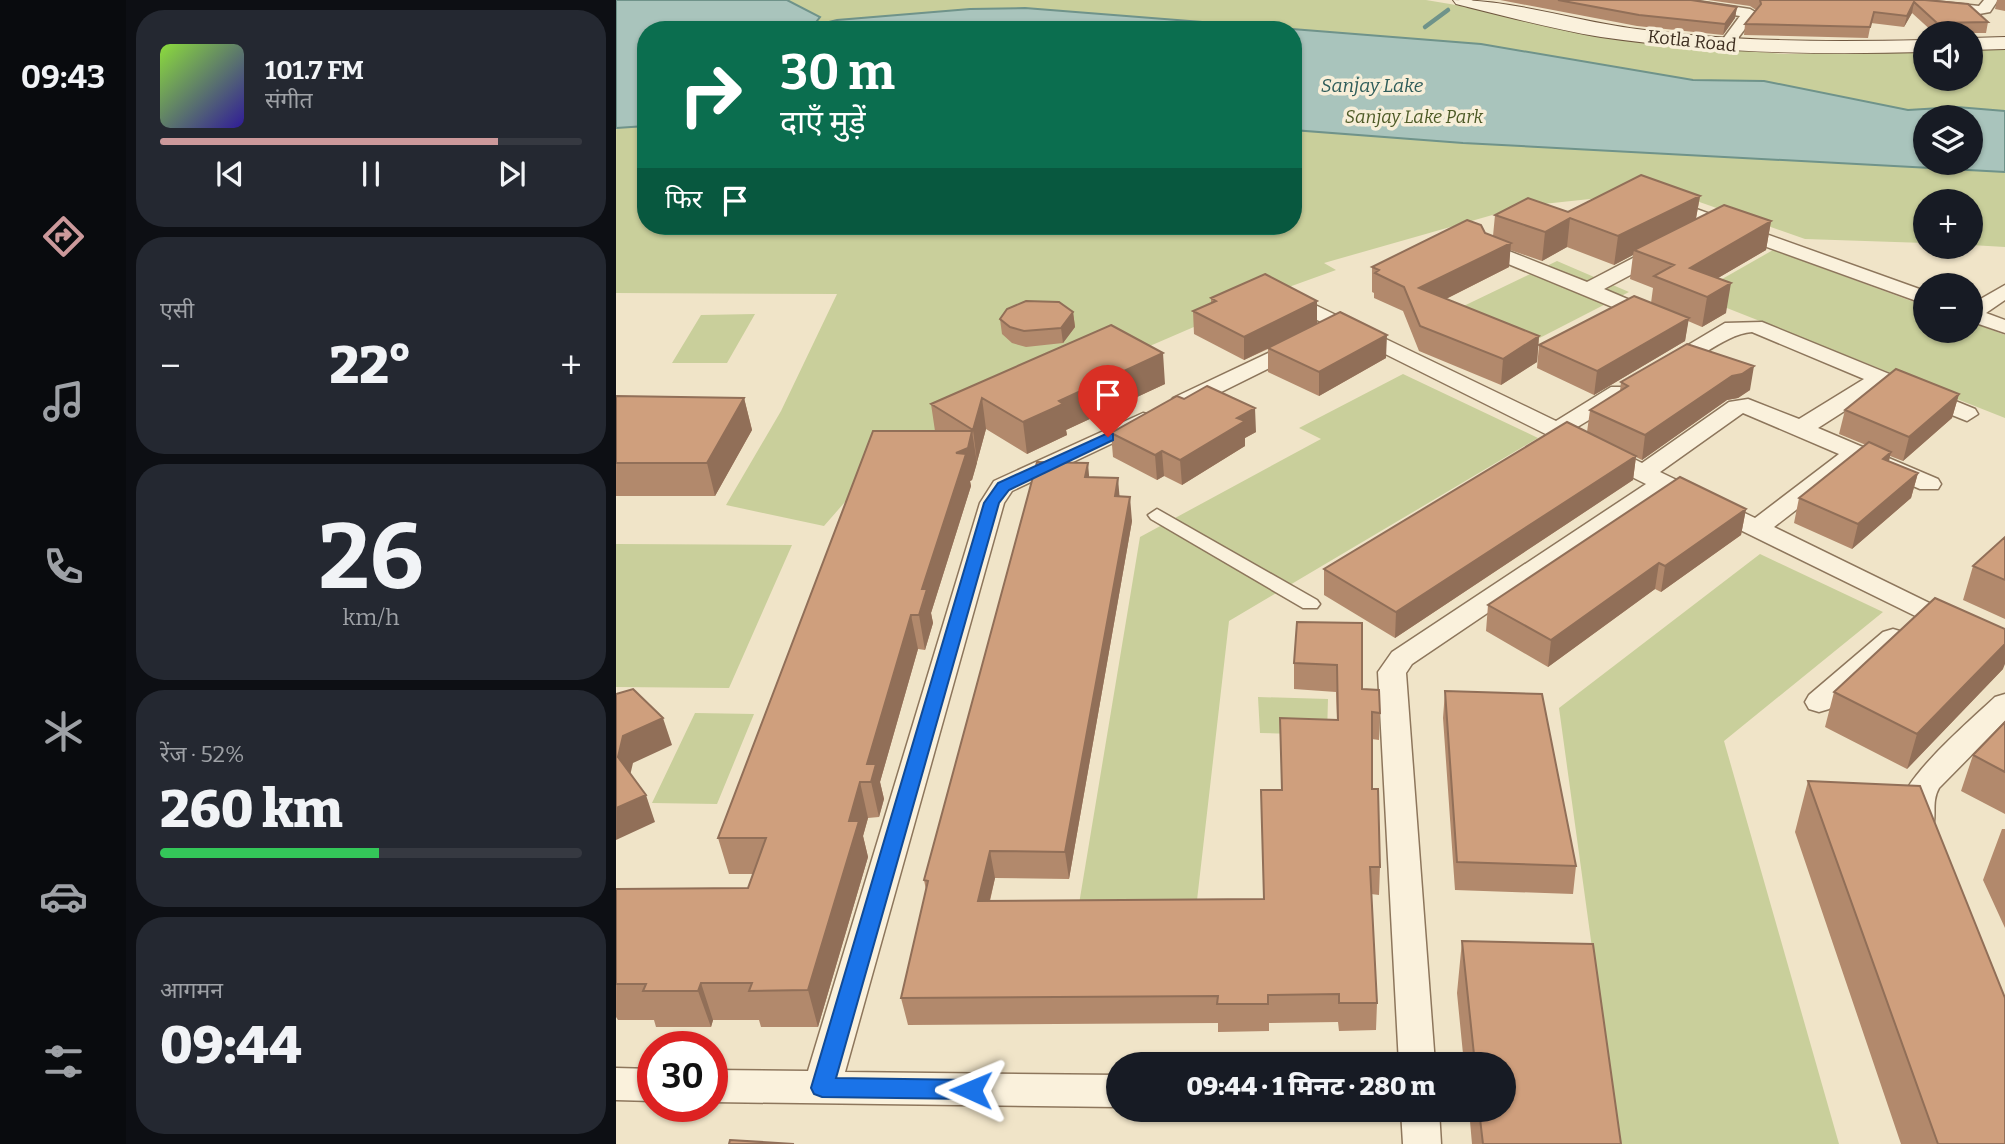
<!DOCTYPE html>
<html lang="hi">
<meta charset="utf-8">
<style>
body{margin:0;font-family:Bitter,"Noto Sans Devanagari",serif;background:#242831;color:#f1f3f6;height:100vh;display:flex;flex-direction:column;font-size:26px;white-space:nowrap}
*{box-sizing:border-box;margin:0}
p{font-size:23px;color:#9ea1a6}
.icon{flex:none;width:38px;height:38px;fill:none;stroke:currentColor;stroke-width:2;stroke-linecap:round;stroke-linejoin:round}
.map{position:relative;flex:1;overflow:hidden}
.drawer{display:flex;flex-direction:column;gap:10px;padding:10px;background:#0d0f14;width:490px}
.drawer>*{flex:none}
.hud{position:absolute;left:21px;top:21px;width:665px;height:214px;border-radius:28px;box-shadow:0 2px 5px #0004;background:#0b6e4f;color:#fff;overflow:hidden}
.buttons{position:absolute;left:1297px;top:21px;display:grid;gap:14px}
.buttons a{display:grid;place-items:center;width:70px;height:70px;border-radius:50%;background:#171b24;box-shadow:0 2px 5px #0004;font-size:35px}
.speed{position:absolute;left:21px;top:1031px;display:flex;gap:14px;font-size:35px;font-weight:700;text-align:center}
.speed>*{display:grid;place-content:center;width:91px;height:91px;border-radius:50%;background:#171b24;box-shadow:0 2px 5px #0004;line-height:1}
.speed .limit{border:10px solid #d22;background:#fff;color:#111}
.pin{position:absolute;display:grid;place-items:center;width:60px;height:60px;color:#fff;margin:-72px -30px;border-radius:50% 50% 50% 0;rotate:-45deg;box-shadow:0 0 7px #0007}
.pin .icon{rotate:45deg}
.me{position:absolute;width:77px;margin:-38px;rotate:271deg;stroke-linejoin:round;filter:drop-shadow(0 0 5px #0008)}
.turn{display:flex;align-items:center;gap:24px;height:147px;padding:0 28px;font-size:32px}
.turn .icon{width:91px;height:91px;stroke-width:2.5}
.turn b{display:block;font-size:49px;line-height:60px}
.then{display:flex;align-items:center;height:66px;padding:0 28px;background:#0003;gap:14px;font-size:26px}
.big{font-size:52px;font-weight:800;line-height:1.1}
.drawer .card{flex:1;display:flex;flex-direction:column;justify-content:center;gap:10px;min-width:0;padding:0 24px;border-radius:28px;background:#242831}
.drawer .dial{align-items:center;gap:0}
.dial b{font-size:91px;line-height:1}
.song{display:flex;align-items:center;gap:21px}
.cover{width:84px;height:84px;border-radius:10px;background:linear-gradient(135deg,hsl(90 70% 55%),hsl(250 70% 35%))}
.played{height:7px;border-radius:4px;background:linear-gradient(90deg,#cc999b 80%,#363941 80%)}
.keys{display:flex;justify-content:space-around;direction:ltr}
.heat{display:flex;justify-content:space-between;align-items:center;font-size:38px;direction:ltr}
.charge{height:10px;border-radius:5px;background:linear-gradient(90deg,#34c759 52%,#363941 0)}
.trip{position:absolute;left:490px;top:1052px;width:410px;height:70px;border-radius:35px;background:#171b24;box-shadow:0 2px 5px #0004;font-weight:800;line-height:70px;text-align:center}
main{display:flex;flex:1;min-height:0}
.tabs{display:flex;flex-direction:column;width:126px;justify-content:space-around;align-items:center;background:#090b0e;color:#9ea1a6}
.tabs .icon{width:49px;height:49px}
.tabs .on{color:#cc999b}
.tabs b{font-size:32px;color:#f1f3f6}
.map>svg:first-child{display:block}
.green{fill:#c9cf9b;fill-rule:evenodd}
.water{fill:#a9c4bc;stroke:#6f938a;stroke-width:2;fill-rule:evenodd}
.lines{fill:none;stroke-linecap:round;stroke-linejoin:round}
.stream{stroke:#6f938a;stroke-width:4.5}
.pedestrian-casing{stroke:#8d765c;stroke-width:3}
.minor-casing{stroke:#8d765c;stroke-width:3}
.secondary-casing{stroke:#6f573f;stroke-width:2}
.pedestrian{fill:#faf1dc;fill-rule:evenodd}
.minor{fill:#faf1dc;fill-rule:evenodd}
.secondary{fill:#faf1dc;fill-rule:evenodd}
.wall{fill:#b2896c}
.shaded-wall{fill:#916f58}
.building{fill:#cf9f7d;stroke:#916f58;stroke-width:2}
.route{fill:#1a73e8;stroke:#114b97;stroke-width:2}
.labels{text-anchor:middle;stroke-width:7;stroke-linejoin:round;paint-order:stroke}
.far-street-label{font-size:18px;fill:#3d2e20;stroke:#f7eed8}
.far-park-label{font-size:18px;font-style:italic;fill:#4d5a26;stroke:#f7eed8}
.far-water-label{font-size:19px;font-style:italic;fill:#2f5d5a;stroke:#f7eed8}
</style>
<main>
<nav class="tabs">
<b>09:43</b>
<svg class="icon on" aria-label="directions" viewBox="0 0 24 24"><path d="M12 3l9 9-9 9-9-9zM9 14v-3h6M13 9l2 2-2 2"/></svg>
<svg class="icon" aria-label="music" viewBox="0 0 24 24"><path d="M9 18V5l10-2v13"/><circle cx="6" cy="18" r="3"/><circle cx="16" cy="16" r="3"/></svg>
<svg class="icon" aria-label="phone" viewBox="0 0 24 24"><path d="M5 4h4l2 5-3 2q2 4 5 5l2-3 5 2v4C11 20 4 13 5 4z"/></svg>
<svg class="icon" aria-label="climate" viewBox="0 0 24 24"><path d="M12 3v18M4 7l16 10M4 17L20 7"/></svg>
<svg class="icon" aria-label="car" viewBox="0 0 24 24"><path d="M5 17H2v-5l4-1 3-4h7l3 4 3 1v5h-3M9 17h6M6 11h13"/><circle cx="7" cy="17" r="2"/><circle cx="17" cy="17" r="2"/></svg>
<svg class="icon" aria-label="filters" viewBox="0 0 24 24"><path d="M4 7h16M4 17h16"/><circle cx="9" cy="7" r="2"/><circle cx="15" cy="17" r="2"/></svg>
</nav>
<section class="drawer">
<div class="card">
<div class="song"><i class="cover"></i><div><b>101.7 FM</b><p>संगीत</p></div></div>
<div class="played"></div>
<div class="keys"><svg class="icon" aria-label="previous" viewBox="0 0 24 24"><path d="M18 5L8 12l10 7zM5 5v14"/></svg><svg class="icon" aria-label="pause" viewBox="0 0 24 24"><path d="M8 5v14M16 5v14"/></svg><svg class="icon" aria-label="next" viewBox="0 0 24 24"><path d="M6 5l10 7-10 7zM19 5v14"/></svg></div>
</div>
<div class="card"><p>एसी</p>
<div class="heat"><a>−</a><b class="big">22°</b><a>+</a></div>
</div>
<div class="card dial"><b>26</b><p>km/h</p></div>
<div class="card"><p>रेंज · 52%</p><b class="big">260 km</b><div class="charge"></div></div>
<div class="card"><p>आगमन</p><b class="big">09:44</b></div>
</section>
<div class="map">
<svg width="1389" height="1144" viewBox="0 0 1389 1144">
<rect width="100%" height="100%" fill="#f0e4c8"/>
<path class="green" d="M0,0H810L1092,47L1168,54L1309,52V79H1354L1355,50L1389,49V247L1355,245L1354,201H1309V243L1189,239L1035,185L1012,195L908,206L708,263L720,270L659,292L263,463L208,526L110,505L165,411L221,294L0,293ZM30,30H677V226H30ZM1309,117H1354V163H1309Z
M1157,250L1309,306V331H1354L1355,322L1389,335V418L1078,295Z
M941,261L1013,292L904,348L831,314Z
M139,314L111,363H56L85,315Z
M787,374L922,438L613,621L580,909L463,904L524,537L705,439L683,428Z
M0,544L176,545L113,688L0,687Z
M1144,554L1267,612L1108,741L1223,1144H1003L943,708Z
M642,697L712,699L711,735L644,733Z
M79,713L138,714L101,804L36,803Z"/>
<path class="water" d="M0,0H171L204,17L197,26L221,20L354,9L409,8L865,44L1077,80L1148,81L1292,110L1341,107L1389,111V172L847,143L677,130V30H30V126L0,128ZM1309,117H1354V163H1309Z"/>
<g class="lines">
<path class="stream" d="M809,27L832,10"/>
<g class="pedestrian-casing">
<path id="pedestrian" d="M541,509L701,600L704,604L701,608H687L535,519L532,515Z"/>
</g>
<g class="minor-casing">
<path id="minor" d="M842,0H857L850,4Z
M1038,0H1074L1134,9L1141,13L1119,42L1114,43L1107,39L1124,16L1045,4Z
M1257,0H1306L1363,6L1368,0H1382L1374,12L1363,14L1264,4Z
M1047,197L1309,291V304L1040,207L1038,203L1040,199Z
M875,244L971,282L1040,246H1054L1057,250L1054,254L988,289L1042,312L1045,316L1035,322L1028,320L868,254L865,250L868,246Z
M1389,285V300L1370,313L1389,320V333L1354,321V305Z
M668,290L940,421L995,387H1011L1014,392L1011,397L958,429L1026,463L1113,402L1132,399L1183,419L1248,379L1136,332C1104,334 1066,377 1040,371L1037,366L1109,323L1146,322L1359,409L1362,414L1351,421L1266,387L1202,428L1322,479L1325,484L1322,489H1304L1242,462L1158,527L1389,640V660L1049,493L796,664L790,673L819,1064H783L762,672L776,652L1030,484L661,300L658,296L661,292ZM1127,413L1223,454L1139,518L1044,472Z
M684,338L695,344L692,349L573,408H557L554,403L557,398Z
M527,413L535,415L539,420L535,425L396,491L388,503L229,1072L502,1075V1107L96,1102V1070L192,1071L364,503L378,481Z
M1277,629L1287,632L1291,638L1287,644L1213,709L1203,712L1193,709L1189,702L1193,695L1267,632Z
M1389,694V721L1323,788C1314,804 1323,818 1314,833L1303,836L1292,833C1287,824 1284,812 1286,802C1289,776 1358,717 1379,697Z
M0,1068L37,1069V1101L0,1100Z
M785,1110H823L825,1144H787Z"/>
</g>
<g class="secondary-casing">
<path id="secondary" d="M837,0C899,0 959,21 1021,29C1116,42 1213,42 1309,40V52C1201,55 1093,53 985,37C937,29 888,16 840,4Z
M1389,37V49L1354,50V38Z"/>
</g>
<use href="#pedestrian" class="pedestrian"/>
<use href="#minor" class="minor"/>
<use href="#secondary" class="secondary"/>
</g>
<path class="wall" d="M884,0H1075L1121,7L1119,18L1107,35L1021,26Z
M1092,0H1309L1372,22L1370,33H1318L1296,13L1288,27L1255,23L1252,38L1128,35L1129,24L1140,10L1134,6Z
M1381,0H1389V11L1379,9Z
M1084,196L1080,219L1155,221L1150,250L1102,278L1110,313L1086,327L1072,321L1069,341L978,395L921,368L923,345L1035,303L1037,288L1014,279L1017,255L998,265L951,247L926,261L894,250L893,267L830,299L923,336L921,362L885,385L803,351L787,311L758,298V293L756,292V267L869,233L877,236L879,215L952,212Z
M595,298L701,324L770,358L703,396L652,372V349L628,360L578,334L577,311L595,303Z
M457,312L459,327L447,343L410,347L396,343L386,334L384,319Z
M495,325L549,384L450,430L451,435L411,454L370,429L356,480L354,481L355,486L315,613L317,623L309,650L302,649L264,782L268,799L263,817L252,818L247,836L252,857L202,1027H145L143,1020H97L95,1027H40L38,1020H2L0,1017V889L132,888L137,874H113L102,838L319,431L315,404Z
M1005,382L1134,390L1122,398L1111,400L1026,460L1020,457L1017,480L779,638L708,595V569L971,432L974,410L1004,391Z
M1343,394L1336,418L1287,461L1274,456L1273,461L1302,473L1295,498L1236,549L1178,523L1183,498L1250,445L1223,434L1229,410Z
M0,396L128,398L136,430L99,496H0Z
M640,432L629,438V446L566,485L548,476L541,480L497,457L495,433Z
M473,478L504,496L516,521L453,879L379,878L374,901L648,899L666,790L664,718L721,720L720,692L678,689V663L681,622L746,689L764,713L763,740L756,739V789L764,867L763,895L755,894L761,1003L760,1030L723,1031L722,1022L653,1023V1031L602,1032V1023L292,1025L285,998L310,890L308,880Z
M1130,509L1125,535L1045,592L1039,589L932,667L870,631L872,605Z
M1389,537V619L1347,600L1357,566Z
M1387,669L1291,769L1209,727L1218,692Z
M829,691L960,866L957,894L839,890L827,718Z
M1389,722V814L1345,791L1357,755Z
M1192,781L1389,1144H1285L1179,832Z
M1386,829H1389V928L1367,880Z
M846,941L1005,1144H856L853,1110H887V1064H848L841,993Z"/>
<path class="shaded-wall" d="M1298,2L1296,13L1288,27L1291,16Z
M1121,7L1119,18L1107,35L1109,24Z
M1084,196L1079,223L1018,250L1017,255L998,265L1002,236Z
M954,218L951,247L926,261L929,232Z
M1155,221L1150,250L1078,292L1074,268Z
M895,243L893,267L802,313L803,288Z
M1115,283L1110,313L1086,327L1091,297Z
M701,301V324L628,360V337Z
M457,312L459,327L447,343L445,328Z
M1073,318L1069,341L978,395L981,371Z
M771,335L770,358L703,396V372Z
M923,336L921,362L885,385L887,359Z
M547,353L549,384L450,430L451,435L411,454L407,422L443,401Z
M1138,366L1134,390L1122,398L1111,400L1026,460L1029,435L1116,376Z
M1343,394L1336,418L1287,461L1293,437Z
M128,398L136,430L99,496L91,463Z
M366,398L370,429L361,462L357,430Z
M639,408L640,432L629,438V446L566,485L564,460L621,418Z
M356,431L361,463L356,480L354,481L355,486L315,613L317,623L309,650L303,615L306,589L340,453Z
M546,451L548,476L541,480L539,455Z
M1275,452L1269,477L1267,459Z
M1020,456L1017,480L779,638L780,612Z
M472,463L474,487L469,477Z
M1302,473L1295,498L1236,549L1242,524Z
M502,478L504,502L499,496Z
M514,497L516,521L453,879L449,852Z
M1130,509L1125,535L1045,592L1049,566Z
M1043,563L1039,589L932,667L935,640Z
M295,615L302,649L264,782L268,799L263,817L251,764Z
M1389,644V664L1387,669L1291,769L1301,734Z
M47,718L56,745L17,763L12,784L2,757L7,736Z
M244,782L252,818L247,836L252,857L202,1027L192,990L233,821Z
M30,795L39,822L0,840V808Z
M374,851L379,878L367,928L362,901Z
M85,983L97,1020L95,1027L82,991Z"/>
<path class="building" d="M942,0H1075L1121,7L1109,24L1023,15Z
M1144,0H1309L1352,4L1372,22L1321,23L1298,2L1291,16L1258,12L1254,27L1129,24L1145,4Z
M1025,175L1084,196L1002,236L954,218L929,232L879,215L912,198L952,212Z
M1108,205L1155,221L1074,268L1115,283L1091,297L1038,276L1058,265L1018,250Z
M851,220L865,225L869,233L895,243L803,288L923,336L887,359L804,326L788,287L759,273L763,270L756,267Z
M649,274L701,301L628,337L577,311L600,301L595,298Z
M1018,296L1073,318L981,371L923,345Z
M410,301L443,302L457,312L445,328L408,331L394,327L384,319L391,309Z
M724,312L771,335L703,372L652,348Z
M495,325L547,353L443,401L447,404L407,422L366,398L357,430L315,404Z
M1071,344L1138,366L1126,374L1116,376L1029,435L974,410L1012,386L1005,382Z
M1280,369L1343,394L1293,437L1229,410Z
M591,386L639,408L621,418L629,421L564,460L546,451L539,455L495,433L561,396L568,399Z
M0,396L128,398L91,463H0Z
M951,422L1020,456L780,612L708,569Z
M257,431H356L352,448L340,453L350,454L306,589H311L303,615H295L251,764H260L255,782H244L233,821H243L192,990L133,991L136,983H85L82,991H27L30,984H0V889L132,888L150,838H102Z
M1253,442L1275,452L1267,459L1302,473L1242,524L1183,498Z
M421,462L472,463L469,477L502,478L499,496L514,497L449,852L374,851L362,901L648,899L645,790H666L664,718L722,720L721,665L678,663L681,622L746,623V689L763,690L764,713L756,712V789H762L764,867H754L761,1003H723V994L652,995V1004H601L602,996L285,998L312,881L308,880Z
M1064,477L1130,509L1049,566L1043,563L935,640L872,605Z
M1389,537V580L1357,566Z
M1319,598L1389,629V644L1301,734L1218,692Z
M17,689L47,718L7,736L2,757L30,795L0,808V694Z
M829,691L926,694L960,866L841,862Z
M1389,722V772L1357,755Z
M1192,781L1304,786L1389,998V1144H1322Z
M846,941L977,944L1005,1144H867L863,1110H887V1064H859Z
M114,1140L178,1144H113Z"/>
<path class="route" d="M492,433L497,434V440L393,490L383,503L220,1078L355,1080L363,1083L367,1090L363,1096L355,1099L206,1097L198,1094L195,1088L368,503L382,483Z"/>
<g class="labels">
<g class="far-street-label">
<text transform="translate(1076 41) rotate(6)" y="6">Kotla Road</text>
</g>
<g class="far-park-label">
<text x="798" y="123">Sanjay Lake Park</text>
</g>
<g class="far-water-label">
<text x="756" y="92">Sanjay Lake</text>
</g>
</g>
</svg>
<div class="buttons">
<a><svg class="icon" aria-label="sound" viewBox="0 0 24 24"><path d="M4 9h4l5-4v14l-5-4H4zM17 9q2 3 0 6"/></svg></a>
<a><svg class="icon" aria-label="layers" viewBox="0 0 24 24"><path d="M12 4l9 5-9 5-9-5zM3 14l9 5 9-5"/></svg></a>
<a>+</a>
<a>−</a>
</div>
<div class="speed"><div class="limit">30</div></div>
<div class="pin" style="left:492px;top:437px;background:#d93025"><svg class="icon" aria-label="arrive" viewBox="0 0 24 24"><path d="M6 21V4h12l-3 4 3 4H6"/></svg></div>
<svg class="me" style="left:355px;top:1090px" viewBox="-20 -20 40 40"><path d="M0-17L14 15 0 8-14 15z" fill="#1a73e8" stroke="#fff" stroke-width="4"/></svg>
<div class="trip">09:44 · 1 मिनट · 280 m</div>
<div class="hud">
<div class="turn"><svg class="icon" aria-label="right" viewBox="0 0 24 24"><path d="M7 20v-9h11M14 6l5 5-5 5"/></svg><div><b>30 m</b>दाएँ मुड़ें</div></div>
<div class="then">फिर<svg class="icon" aria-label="arrive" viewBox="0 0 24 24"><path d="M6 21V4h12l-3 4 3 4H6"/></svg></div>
</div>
</div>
</main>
